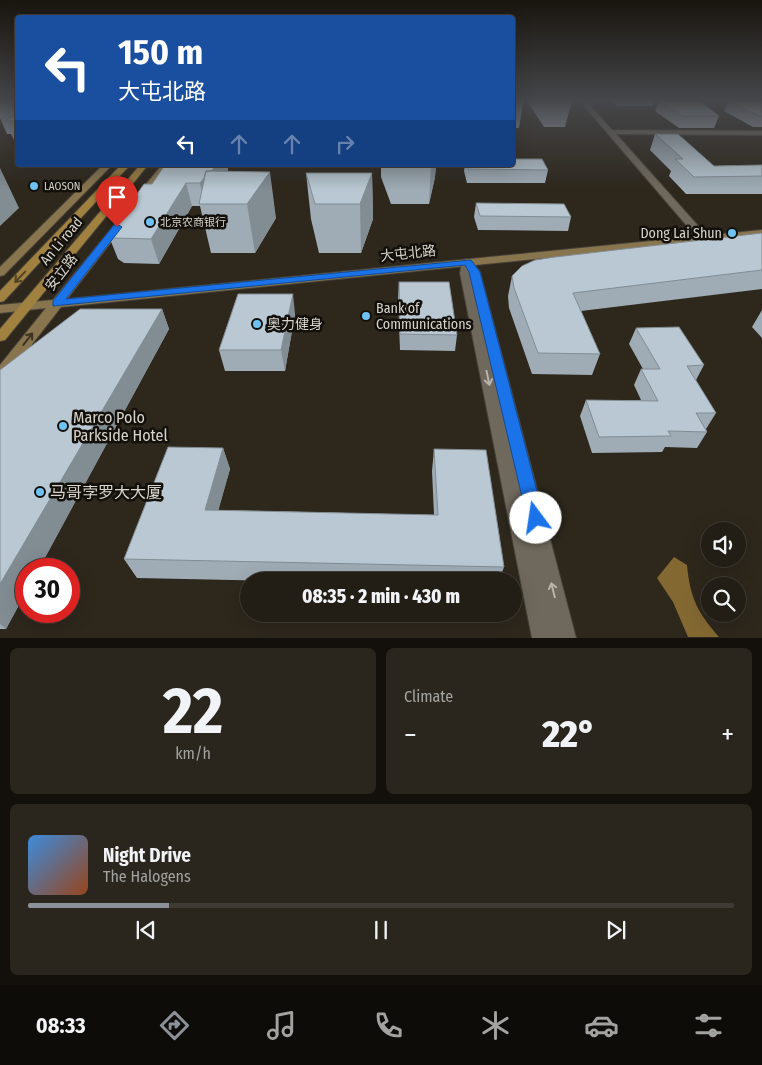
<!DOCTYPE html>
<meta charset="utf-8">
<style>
body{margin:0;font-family:"Fira Sans Condensed","Noto Sans SC",sans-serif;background:#2a261e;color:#f1f3f6;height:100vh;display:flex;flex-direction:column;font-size:19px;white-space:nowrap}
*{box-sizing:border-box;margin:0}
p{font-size:16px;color:#a2a2a0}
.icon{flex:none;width:28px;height:28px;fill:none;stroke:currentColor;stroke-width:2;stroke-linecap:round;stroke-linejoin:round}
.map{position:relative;height:638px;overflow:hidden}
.side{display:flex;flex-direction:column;gap:10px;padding:10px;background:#13100c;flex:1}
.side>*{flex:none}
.banner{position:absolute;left:15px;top:15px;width:500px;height:152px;border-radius:5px;box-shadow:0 5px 20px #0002,0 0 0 1px #3f3b34;background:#1a4fa0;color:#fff;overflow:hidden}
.tools{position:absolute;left:701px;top:522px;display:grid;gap:10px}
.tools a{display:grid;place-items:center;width:45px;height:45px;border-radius:50%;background:#221d15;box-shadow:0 5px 20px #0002,0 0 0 1px #3f3b34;font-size:25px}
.speed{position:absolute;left:15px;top:558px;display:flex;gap:10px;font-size:25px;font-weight:700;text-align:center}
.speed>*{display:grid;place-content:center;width:65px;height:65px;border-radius:50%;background:#221d15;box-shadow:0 5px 20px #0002,0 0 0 1px #3f3b34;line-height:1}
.speed .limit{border:8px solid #d22;background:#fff;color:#111}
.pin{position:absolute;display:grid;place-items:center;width:42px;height:42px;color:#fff;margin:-51px -21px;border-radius:50% 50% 50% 0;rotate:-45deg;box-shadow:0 0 5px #0007}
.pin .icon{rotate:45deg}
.me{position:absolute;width:55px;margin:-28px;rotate:346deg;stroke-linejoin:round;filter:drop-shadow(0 0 4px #0008)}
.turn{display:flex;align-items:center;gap:18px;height:105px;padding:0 20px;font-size:22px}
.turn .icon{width:65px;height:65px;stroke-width:2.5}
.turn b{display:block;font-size:35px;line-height:42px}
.lanes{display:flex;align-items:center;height:48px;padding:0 20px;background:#0003;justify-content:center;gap:25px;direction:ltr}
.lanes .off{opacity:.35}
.big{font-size:38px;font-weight:800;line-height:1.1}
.side .card{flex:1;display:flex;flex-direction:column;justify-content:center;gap:8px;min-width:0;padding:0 18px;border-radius:8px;background:#2a261e}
.side .dial{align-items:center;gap:0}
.dial b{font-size:65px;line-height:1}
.song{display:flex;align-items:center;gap:15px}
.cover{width:60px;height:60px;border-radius:8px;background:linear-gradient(135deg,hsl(210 70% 55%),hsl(20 70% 35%))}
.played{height:5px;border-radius:2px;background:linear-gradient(90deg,#8c9099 20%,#3f3b34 20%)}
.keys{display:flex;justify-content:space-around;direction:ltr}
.heat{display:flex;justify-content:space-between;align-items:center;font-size:28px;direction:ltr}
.side .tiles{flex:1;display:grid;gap:10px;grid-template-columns:1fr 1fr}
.card:last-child{grid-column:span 2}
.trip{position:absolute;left:240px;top:572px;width:282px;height:50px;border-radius:25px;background:#221d15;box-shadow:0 5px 20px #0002,0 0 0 1px #3f3b34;font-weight:800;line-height:50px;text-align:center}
.dock{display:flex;height:80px;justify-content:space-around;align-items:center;background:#0e0c08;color:#a2a2a0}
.dock .icon{width:35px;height:35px}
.dock .on{color:#8c9099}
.dock b{font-size:22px;color:#f1f3f6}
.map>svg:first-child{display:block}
.water{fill:#836832}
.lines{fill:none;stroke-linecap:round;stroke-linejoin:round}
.street-casing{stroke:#48433a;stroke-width:2}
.secondary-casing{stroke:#48433a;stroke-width:2}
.primary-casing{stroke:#48433a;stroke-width:2}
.street{fill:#6f685c;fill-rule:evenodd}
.secondary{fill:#88754e;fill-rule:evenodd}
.primary{fill:#a0813f;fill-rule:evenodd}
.wall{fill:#9facb5}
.shaded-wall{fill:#828c93}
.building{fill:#b9c8d2;stroke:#828c93}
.oneway{stroke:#524322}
.oneway2{stroke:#3c3322}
.oneway3{stroke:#b8b4ab}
.route{fill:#1a73e8;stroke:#114b97}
.poi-dot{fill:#6ec2f3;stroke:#13100b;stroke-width:2}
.labels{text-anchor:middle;stroke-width:5;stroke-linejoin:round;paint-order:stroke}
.far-poi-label{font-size:11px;fill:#d8d4cd;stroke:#13100b;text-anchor:start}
.poi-label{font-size:14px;fill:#d8d4cd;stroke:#13100b;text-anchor:start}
.street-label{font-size:14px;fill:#d8d4cd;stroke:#13100b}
.near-poi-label{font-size:16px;fill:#d8d4cd;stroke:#13100b;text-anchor:start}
</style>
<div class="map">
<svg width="762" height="638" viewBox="0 0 762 638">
<rect width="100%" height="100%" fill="#2d271c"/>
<path class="water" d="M674,557L687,565C690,598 698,613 719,637H688L673,602L657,578Z"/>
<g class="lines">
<g class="street-casing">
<path id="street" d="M580,101H586L612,130L762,131V135L616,134L708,237V241H700Z
M467,259L471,260L480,272L576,638H554L543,591L554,638H532L460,273L462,262Z"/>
</g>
<g class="secondary-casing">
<path id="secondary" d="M103,165H112L4,275L0,276V267Z
M162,165H170L144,198H138V194Z
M120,221L125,224L67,299L762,230V236L61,307L5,379L0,380V365L46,308L0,313V305L53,300L117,222Z"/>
</g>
<g class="primary-casing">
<path id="primary" d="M121,165H130L4,301L0,302V291Z
M140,165H148L5,340L0,341V329Z"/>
</g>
<use href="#street" class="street"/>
<use href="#secondary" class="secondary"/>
<use href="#primary" class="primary"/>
</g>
<path class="wall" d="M0,101H18V148L11,134H7L0,118Z
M512,101L523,104L519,128H516L513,141H512Z
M527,101H569L571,104L565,127H544Z
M612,101H655L653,106H617Z
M659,101L719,116L714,128H679L655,111Z
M728,101H762V127H753L724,111Z
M655,134L714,166L762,165V194H686L669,176L671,171L650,150Z
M165,165H227L228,171L276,218L255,253H211L200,206H192L159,264L124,263L118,259L108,234L152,184Z
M250,165H284L283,166H250Z
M330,165H366L365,167H331Z
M381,165H436L435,177L429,204H391L381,177Z
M465,165H512L548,170L545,183H467L464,171Z
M306,173H372L373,219L361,253H319L311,219Z
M476,203L571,217L568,231L478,230L474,217Z
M762,233V289L581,311L600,354L592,375L532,374L509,308L508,296L512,276Z
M399,282L457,335L455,351L400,350L398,298Z
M162,309L169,329L6,629H0V370Z
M762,310V338L752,327Z
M295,314L285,371H225L219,350Z
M636,328L704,365L696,380L716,413L706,429L707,432L697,448L665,447L662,452L592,453L580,416L586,400H641L634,385L641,369H643L629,344Z
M223,448L230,469L218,510L434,515L432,471L434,449L504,567L499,581H274L137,578L124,559Z"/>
<path class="shaded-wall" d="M217,165H227L229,179L205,204L200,183Z
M431,165H436L435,177L429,204Z
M0,168L19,208L0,226Z
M270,172L276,218L255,253L247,204Z
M372,173L373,219L361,253L360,204Z
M186,183L192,206L159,264L151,239Z
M293,294L295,314L285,371L281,350Z
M162,309L169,329L39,569H26V591L6,629L0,624V584Z
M223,448L230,469L213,530L205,510Z"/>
<path class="building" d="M512,101H522L523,104H512Z
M546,101H569L571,104L548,103Z
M659,101H700L719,116H683Z
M729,101H762V116H759Z
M512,106L517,116H512Z
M18,113V121H5Z
M655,134H678L714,166L762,165V176L694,177L675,159H683Z
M512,159H542L548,170L468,169L467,165H512Z
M165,165H217L211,171H206L204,178L200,183H186L151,239L114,238L108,234L144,184H152Z
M206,171L270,172L247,204H199Z
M306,173H372L360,204H315Z
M476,203L564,204L571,217L480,216Z
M762,233V270L573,293L600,354L538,353L514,288L512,276L522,266L535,260L555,257Z
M399,282H449L457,335L400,334Z
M238,294H293L281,350H219Z
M80,309H162L0,584V370Z
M679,327L704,365L687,366L716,413H696L707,432L668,431L671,436L599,437L586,400L658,401L641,369H660L636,328Z
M168,447L223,448L205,510L438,515L434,449L486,450L504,567L124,559Z"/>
<defs><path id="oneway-shaft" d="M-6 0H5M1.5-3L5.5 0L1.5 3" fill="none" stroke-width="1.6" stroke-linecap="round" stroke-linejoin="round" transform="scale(1.25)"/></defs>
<use class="oneway" href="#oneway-shaft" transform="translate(20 277) rotate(134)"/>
<use class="oneway2" href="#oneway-shaft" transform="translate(28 339) rotate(-52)"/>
<g class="oneway3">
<use href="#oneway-shaft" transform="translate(488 378) rotate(78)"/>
<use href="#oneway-shaft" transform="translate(553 590) rotate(-104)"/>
</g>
<linearGradient id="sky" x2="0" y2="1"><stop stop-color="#19150f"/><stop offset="0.53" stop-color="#46474b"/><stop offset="1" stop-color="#46474b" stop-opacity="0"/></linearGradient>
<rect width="762" height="190" fill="url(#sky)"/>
<path class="route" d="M117,224L122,227L66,299L471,260L480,272L544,518L541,524L536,526L530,524L527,518L469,272L465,265L53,306V301L114,225Z"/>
<g class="poi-dot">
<circle cx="34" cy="186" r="5"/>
<circle cx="150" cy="222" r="5"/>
<circle cx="732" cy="233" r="5"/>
<circle cx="366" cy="316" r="5"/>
<circle cx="257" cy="324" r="5"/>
<circle cx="63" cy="426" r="5"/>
<circle cx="40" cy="492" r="5"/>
</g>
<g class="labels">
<g class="far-poi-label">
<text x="44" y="190">LAOSON</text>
<text x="160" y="226">北京农商银行</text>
</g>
<g class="poi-label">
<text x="722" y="238" text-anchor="end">Dong Lai Shun</text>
<text x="376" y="313">Bank of<tspan x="376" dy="16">Communications</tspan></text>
<text x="267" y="329">奥力健身</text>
</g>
<g class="street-label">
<text transform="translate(61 241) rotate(-50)" y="5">An Li road</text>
<text transform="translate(408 253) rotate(-6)" y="5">大屯北路</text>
<text transform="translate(61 272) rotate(-52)" y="5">安立路</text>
</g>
<g class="near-poi-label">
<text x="73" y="423">Marco Polo<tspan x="73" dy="18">Parkside Hotel</tspan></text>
<text x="50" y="498">马哥孛罗大大厦</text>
</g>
</g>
</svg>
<div class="tools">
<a><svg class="icon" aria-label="sound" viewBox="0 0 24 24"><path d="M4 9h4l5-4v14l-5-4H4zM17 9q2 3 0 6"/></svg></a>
<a><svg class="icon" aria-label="search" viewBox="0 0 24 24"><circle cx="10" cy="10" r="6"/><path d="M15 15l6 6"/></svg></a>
</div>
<div class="speed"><div class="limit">30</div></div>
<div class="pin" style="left:117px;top:227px;background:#d93025"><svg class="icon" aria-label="arrive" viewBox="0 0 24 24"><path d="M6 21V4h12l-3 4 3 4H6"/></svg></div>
<svg class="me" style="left:536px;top:518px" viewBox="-20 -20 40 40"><circle r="19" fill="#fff"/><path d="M0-13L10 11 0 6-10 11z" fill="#1a73e8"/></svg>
<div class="trip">08:35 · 2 min · 430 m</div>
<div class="banner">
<div class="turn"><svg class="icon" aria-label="left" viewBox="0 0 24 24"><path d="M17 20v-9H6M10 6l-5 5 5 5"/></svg><div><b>150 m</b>大屯北路</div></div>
<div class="lanes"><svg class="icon" aria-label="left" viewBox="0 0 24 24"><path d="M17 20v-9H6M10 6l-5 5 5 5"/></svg><svg class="icon off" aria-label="ahead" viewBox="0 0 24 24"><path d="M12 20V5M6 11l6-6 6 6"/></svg><svg class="icon off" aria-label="ahead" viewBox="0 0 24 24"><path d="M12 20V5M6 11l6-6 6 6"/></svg><svg class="icon off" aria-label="right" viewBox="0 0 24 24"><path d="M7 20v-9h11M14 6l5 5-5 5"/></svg></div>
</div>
</div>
<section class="side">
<div class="tiles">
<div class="card dial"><b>22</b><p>km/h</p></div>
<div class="card"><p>Climate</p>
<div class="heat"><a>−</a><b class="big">22°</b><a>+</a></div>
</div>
<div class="card">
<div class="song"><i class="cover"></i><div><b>Night Drive</b><p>The Halogens</p></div></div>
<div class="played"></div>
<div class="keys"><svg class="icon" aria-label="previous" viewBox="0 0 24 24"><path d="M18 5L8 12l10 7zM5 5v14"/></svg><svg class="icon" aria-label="pause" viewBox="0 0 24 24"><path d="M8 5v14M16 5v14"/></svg><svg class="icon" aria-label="next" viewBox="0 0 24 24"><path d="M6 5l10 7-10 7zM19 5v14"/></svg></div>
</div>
</div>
</section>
<nav class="dock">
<b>08:33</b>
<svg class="icon on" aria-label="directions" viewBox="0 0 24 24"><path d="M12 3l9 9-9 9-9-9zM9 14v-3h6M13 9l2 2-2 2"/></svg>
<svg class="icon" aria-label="music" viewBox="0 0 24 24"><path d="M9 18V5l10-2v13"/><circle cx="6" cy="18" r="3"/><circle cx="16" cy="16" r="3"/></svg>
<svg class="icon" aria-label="phone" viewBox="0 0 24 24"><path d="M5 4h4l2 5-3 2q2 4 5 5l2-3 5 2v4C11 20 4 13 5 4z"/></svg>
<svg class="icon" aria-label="climate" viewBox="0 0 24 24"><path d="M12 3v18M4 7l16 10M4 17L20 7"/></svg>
<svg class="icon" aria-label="car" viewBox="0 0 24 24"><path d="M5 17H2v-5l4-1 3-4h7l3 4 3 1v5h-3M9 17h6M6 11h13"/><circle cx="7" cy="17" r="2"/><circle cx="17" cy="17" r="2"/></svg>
<svg class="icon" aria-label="filters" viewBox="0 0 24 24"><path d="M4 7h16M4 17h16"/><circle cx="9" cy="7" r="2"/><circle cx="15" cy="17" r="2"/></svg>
</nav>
